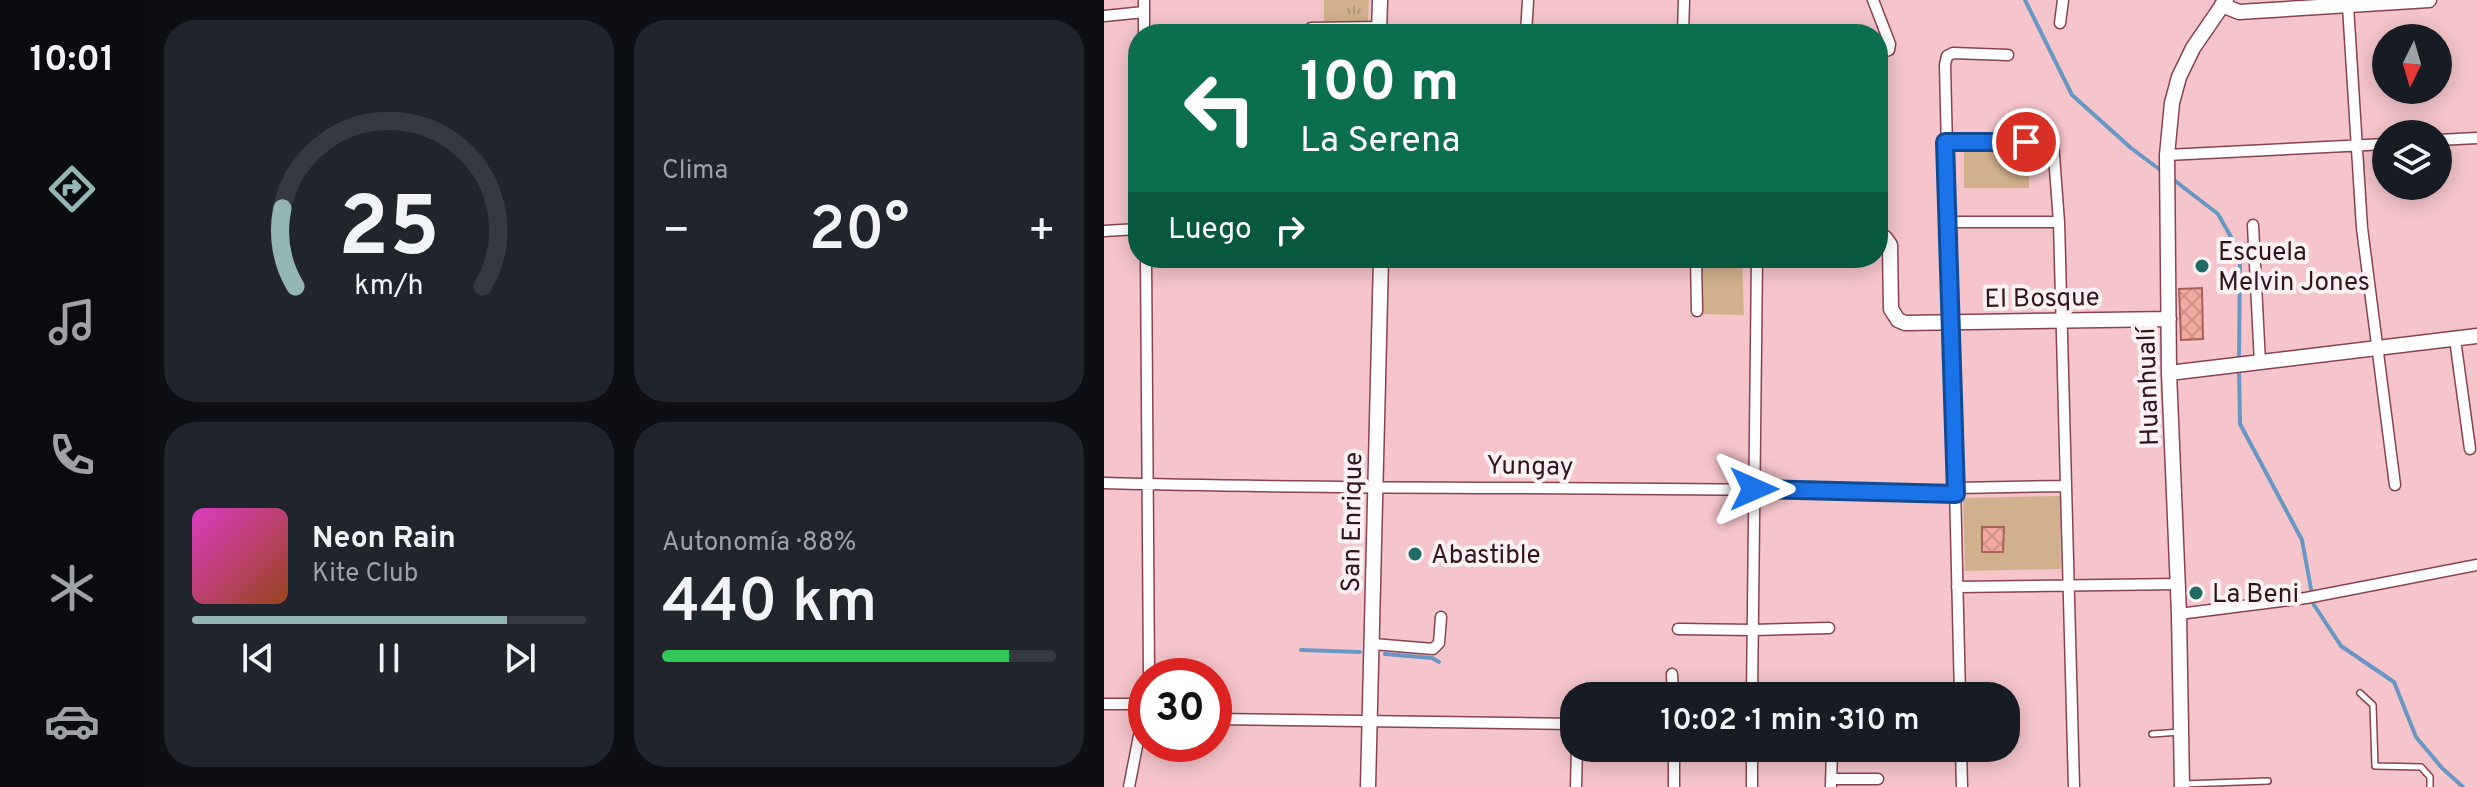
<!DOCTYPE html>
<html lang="es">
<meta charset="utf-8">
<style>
body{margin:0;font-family:Overpass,sans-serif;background:#20242c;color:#f1f3f6;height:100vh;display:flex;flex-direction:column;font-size:30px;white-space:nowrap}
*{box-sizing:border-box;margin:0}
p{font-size:26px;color:#9ea1a6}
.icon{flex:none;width:44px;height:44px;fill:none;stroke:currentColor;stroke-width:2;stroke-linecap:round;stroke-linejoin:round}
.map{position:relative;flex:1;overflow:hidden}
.details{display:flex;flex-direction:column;gap:20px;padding:20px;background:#0d0f14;width:960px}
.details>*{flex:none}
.hud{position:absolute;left:24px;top:24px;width:760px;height:244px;border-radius:32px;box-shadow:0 4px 20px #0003;background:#0b6e4f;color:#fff;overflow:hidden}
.needle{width:52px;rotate:185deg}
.buttons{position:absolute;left:1268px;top:24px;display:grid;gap:16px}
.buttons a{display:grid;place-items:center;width:80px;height:80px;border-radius:50%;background:#171b24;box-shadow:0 4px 20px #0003;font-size:40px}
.speed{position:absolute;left:24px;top:658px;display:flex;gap:16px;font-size:40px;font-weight:700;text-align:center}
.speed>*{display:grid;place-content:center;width:104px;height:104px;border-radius:50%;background:#171b24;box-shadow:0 4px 20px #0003;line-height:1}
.speed .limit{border:12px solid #d22;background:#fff;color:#111}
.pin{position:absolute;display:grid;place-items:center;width:68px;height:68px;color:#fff;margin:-34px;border:4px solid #fff;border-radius:50%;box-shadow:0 2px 8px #0007}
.me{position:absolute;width:88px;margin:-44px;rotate:90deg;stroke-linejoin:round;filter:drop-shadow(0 0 6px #0008)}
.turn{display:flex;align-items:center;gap:28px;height:168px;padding:0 40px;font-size:36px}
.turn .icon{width:104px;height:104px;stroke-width:2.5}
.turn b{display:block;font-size:56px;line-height:68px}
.then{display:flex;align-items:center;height:76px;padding:0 40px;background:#0003;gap:16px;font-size:30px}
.big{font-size:60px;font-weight:600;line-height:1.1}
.details .tile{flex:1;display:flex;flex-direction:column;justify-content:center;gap:12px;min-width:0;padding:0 28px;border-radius:32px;background:#20242c}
.details .dial{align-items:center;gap:0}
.dial svg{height:208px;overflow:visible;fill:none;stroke:#363941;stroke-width:7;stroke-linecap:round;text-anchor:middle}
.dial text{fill:#f1f3f6;stroke:none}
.song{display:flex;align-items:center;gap:24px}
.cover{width:96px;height:96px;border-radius:12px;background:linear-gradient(135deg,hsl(310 70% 55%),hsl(20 70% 35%))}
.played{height:8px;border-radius:4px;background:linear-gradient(90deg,#93b6b5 80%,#363941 80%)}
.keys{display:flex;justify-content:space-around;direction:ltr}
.heat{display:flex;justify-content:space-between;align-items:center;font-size:44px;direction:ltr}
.charge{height:12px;border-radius:6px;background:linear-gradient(90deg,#34c759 88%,#363941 0)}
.details .tiles{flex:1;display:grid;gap:20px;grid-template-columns:repeat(2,1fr)}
.trip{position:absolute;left:456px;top:682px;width:460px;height:80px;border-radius:32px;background:#171b24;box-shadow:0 4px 20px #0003;font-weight:600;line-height:80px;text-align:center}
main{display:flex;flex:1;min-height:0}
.tab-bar{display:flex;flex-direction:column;width:144px;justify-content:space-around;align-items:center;background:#090b0e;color:#9ea1a6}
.tab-bar .icon{width:56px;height:56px}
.tab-bar .selected{color:#93b6b5}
.tab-bar b{font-size:36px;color:#f1f3f6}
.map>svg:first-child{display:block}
.grass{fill:url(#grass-tufts)}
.green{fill:#d1b18d}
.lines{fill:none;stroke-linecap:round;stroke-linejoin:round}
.stream{stroke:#6897c5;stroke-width:4}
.building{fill:url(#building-cross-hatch);stroke:#a86258;stroke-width:2}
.service-casing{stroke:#874350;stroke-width:8}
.minor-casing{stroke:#874350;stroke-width:13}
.tertiary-casing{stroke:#874350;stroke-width:17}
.service{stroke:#fff;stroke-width:5}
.minor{stroke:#fff;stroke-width:10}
.tertiary{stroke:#fff;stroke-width:14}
.route-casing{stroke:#114b97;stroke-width:20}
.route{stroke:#1a73e8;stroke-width:14}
.poi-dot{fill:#206b66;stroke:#faf2f3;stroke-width:3}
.labels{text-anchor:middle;stroke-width:8;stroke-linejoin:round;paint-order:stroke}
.poi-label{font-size:26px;fill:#32151b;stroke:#faf2f3;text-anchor:start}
.street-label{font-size:26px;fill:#32151b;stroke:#faf2f3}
</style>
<main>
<nav class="tab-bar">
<b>10:01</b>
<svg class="icon selected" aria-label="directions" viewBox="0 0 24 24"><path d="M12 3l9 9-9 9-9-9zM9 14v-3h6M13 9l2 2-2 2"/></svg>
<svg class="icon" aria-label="music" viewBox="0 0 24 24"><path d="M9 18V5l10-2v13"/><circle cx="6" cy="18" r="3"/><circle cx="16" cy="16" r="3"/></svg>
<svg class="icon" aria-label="phone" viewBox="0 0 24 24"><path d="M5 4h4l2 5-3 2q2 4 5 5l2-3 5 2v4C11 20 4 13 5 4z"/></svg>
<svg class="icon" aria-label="climate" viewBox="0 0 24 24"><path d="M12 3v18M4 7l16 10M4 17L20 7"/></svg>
<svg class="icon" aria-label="car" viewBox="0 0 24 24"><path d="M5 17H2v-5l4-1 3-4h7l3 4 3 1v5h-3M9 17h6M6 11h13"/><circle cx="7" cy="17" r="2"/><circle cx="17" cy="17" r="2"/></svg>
</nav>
<section class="details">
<div class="tiles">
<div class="tile dial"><svg viewBox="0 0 100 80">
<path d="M14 69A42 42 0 1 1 86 69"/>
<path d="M14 69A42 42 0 0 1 9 39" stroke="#93b6b5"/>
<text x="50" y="56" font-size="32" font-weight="700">25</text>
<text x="50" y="72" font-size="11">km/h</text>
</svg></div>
<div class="tile"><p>Clima</p>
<div class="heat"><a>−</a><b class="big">20°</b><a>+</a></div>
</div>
<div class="tile">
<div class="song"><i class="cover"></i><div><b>Neon Rain</b><p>Kite Club</p></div></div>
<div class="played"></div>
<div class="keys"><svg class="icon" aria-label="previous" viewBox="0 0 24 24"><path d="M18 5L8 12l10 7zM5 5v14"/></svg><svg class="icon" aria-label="pause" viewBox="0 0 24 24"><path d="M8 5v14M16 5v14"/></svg><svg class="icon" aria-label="next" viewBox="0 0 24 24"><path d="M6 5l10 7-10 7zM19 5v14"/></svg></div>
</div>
<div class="tile"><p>Autonomía · 88%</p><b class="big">440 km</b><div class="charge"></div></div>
</div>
</section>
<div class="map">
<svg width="1373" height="787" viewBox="0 0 1373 787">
<defs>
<pattern id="grass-tufts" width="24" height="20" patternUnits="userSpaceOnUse" patternTransform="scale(2)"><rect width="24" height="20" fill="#d1b18d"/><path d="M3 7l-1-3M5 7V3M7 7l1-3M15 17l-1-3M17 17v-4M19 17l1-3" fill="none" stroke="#b49779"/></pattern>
<pattern id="building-cross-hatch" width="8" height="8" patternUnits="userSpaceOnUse" patternTransform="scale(2)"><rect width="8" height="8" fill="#f1aa9f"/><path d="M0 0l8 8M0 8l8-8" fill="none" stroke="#cf9188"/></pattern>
</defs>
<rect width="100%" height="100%" fill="#f5c5cb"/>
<path class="grass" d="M220,0H265L264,23L220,22Z"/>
<path class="green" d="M860,152H925V188H860Z
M597,258H638L640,315L597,314Z
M956,496L957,569L861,571L859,498Z"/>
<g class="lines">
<path class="stream" d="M921,0L968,95L1027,148L1059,172
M1066,177L1114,214L1136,253L1135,359
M1135,368L1136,424L1198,540L1210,605L1237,646L1290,682L1312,737L1338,768L1359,787
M197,650L256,652
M281,654L328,658L335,662"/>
</g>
<path class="building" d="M1098,288L1099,339L1077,340L1075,289Z
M878,527H900L899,552H878Z"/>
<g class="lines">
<g class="service-casing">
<path id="service" d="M1256,693L1269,705L1271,766L1317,767L1326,777V787
M1048,734L1076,732
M1079,784L1164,781"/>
</g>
<g class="minor-casing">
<path id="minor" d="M40,0V34
M769,0L786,44L785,50L774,54
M1244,6L1258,228L1291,485
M0,16L40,12
M956,23L959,0
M207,28L275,27
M422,34L424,0
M579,34L580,0
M1334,140L1373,138
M841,142H949L955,222L970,787
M1063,155L1282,144
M844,222H955
M1149,225L1156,363
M0,231L34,229
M42,258L45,676
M592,258L593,311
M1351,339L1366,449
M0,483C284,491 568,485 852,494
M852,488L962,486
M853,587L1074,584
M1075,614L1202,598L1373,565
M574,629L649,630L725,628
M269,644L329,649L335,643L337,617
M568,674L569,696
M648,696L653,258
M856,696L841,65L843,56L849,53L904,55
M0,704H27L42,709
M110,719L470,724
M648,748V787
M857,748L858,787
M727,779H774
M25,787L42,700
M472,787L473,748
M570,787V748
M727,787L728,748"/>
</g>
<g class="tertiary-casing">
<path id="tertiary" d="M1118,5L1135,12L1325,0
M275,34L276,0
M774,236L781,238L786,245L787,309L794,320L801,323L1065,319
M1065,373L1373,336
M264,787L277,258
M1078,787L1075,614L1065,373L1063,155L1068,103L1075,77L1089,48L1122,0"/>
</g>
<use href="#service" class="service"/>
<use href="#minor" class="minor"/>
<use href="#tertiary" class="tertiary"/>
</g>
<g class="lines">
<g class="route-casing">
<path id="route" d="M650,489L852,494L841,142H922"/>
</g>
<use href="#route" class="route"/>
</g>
<g class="poi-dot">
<circle cx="1098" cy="266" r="8"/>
<circle cx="311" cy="554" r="8"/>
<circle cx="1092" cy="593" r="8"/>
</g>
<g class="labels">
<g class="poi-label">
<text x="1114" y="260">Escuela<tspan x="1114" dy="30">Melvin Jones</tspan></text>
<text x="327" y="563">Abastible</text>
<text x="1108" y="602">La Beni</text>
</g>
<g class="street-label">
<text transform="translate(938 297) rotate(-1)" y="9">El Bosque</text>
<text transform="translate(1043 387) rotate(-92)" y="9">Huanhualí</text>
<text transform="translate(426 465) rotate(1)" y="9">Yungay</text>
<text transform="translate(247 522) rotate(-89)" y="9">San Enrique</text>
</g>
</g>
</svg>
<div class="buttons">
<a><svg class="needle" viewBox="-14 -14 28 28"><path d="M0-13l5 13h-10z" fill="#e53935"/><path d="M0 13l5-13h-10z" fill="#9ea1a6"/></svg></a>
<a><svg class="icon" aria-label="layers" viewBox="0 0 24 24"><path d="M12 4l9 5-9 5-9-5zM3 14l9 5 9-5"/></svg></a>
</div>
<div class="speed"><div class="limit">30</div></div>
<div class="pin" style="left:922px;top:142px;background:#d93025"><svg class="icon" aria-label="arrive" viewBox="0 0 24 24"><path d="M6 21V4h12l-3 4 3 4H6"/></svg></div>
<svg class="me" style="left:650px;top:489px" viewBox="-20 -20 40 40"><path d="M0-17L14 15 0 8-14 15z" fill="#1a73e8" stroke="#fff" stroke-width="4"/></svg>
<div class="trip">10:02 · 1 min · 310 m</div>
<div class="hud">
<div class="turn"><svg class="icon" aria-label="left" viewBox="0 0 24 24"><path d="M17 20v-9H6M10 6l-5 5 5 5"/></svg><div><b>100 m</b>La Serena</div></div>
<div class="then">Luego<svg class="icon" aria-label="right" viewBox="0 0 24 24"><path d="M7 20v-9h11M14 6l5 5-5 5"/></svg></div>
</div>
</div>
</main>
